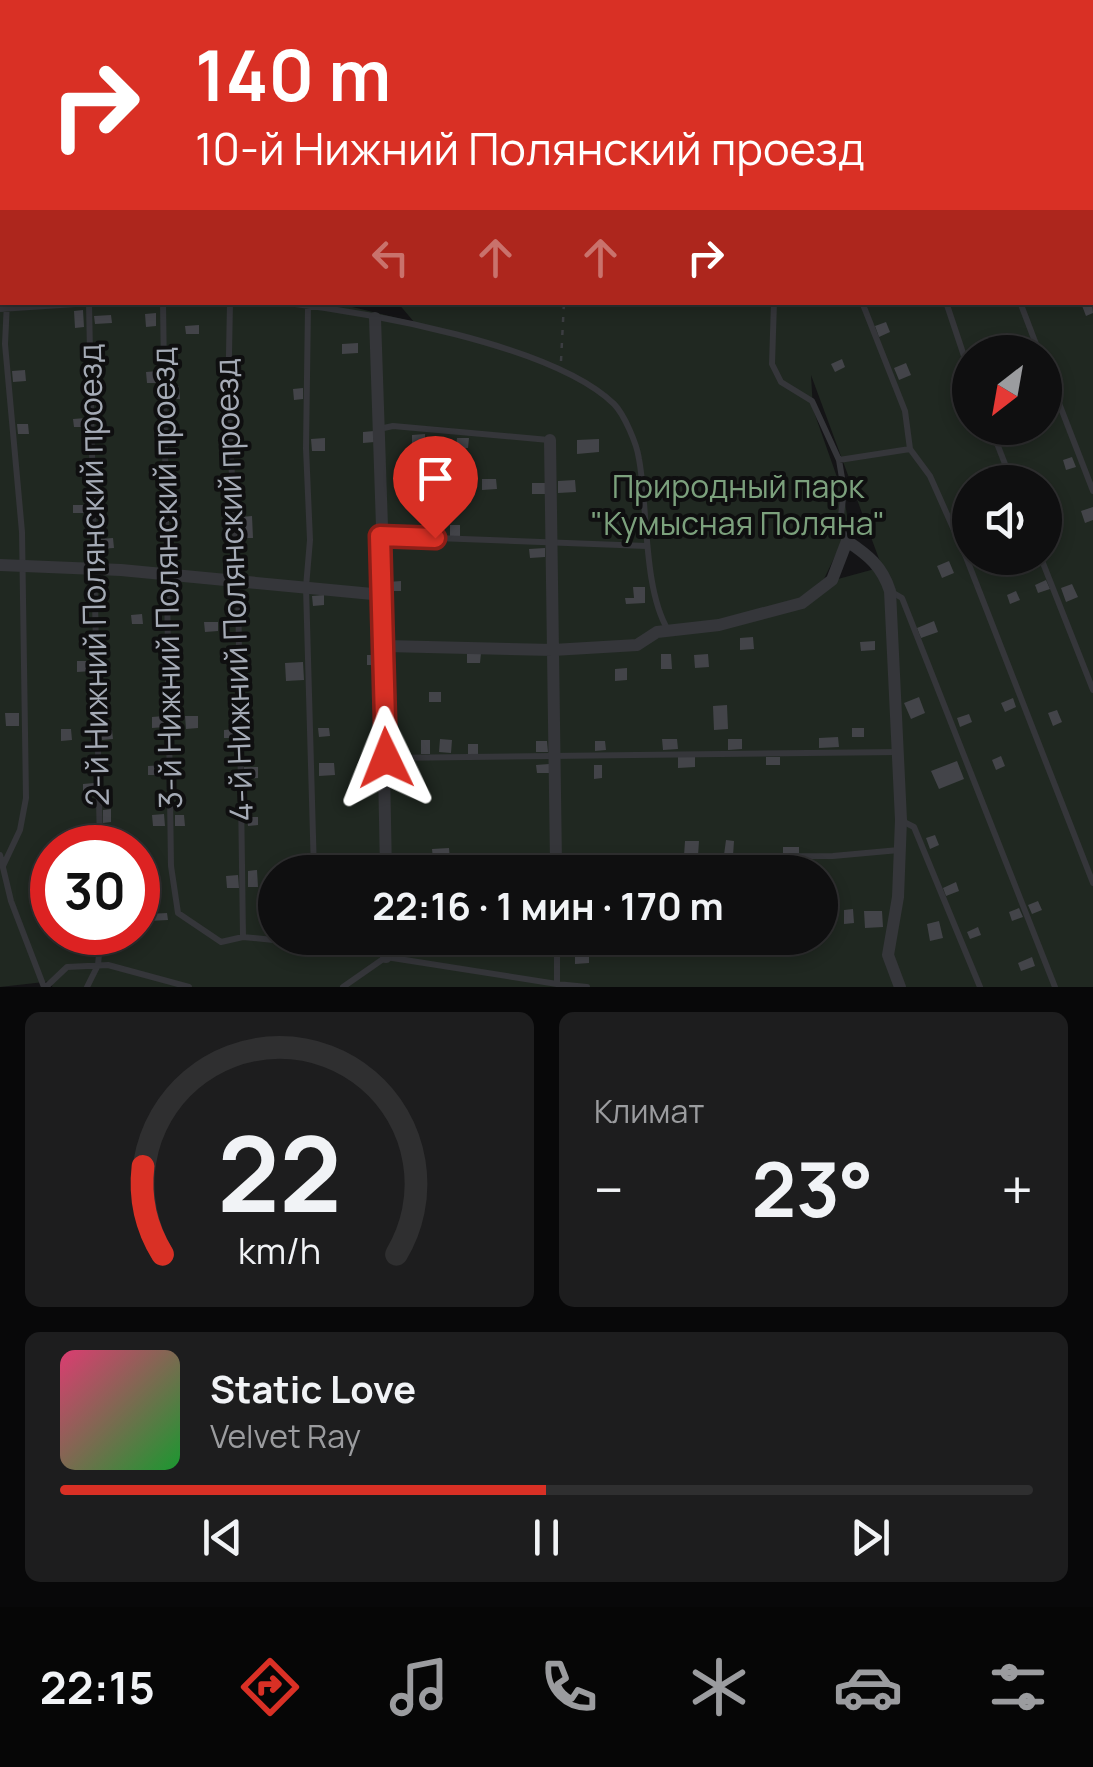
<!DOCTYPE html>
<html lang="ru">
<meta charset="utf-8">
<style>
body{margin:0;font-family:Manrope,sans-serif;background:#1d1d1e;color:#f1f3f6;height:100vh;display:flex;flex-direction:column;font-size:38px;white-space:nowrap}
*{box-sizing:border-box;margin:0}
p{font-size:32px;color:#9b9c9f}
.icon{flex:none;width:55px;height:55px;fill:none;stroke:currentColor;stroke-width:2;stroke-linecap:round;stroke-linejoin:round}
.map{position:relative;height:987px;overflow:hidden}
.side{display:flex;flex-direction:column;gap:25px;padding:25px;background:#080809;flex:1}
.side>*{flex:none}
.top-card{position:absolute;left:0px;top:0px;width:1095px;height:305px;box-shadow:0 5px 15px #0003,0 0 0 2px #2f2f30;background:#d93025;color:#fff;overflow:hidden}
.needle{width:65px;rotate:211deg}
.controls{position:absolute;left:952px;top:335px;display:grid;gap:20px}
.controls a{display:grid;place-items:center;width:110px;height:110px;border-radius:50%;background:#0f0f10;box-shadow:0 5px 15px #0003,0 0 0 2px #2f2f30;font-size:50px}
.speed{position:absolute;left:30px;top:825px;display:flex;gap:20px;font-size:50px;font-weight:700;text-align:center}
.speed>*{display:grid;place-content:center;width:130px;height:130px;border-radius:50%;background:#0f0f10;box-shadow:0 5px 15px #0003,0 0 0 2px #2f2f30;line-height:1}
.speed .limit{border:15px solid #d22;background:#fff;color:#111}
.pin{position:absolute;display:grid;place-items:center;width:85px;height:85px;color:#fff;margin:-102px -42px;border-radius:50% 50% 50% 0;rotate:-45deg;box-shadow:0 0 10px #0007}
.pin .icon{rotate:45deg}
.me{position:absolute;width:110px;margin:-55px;rotate:358deg;stroke-linejoin:round;filter:drop-shadow(0 0 8px #0008)}
.turn{display:flex;align-items:center;gap:35px;height:210px;padding:0 30px;font-size:45px}
.turn .icon{width:130px;height:130px;stroke-width:2.5}
.turn b{display:block;font-size:70px;line-height:85px}
.lanes{display:flex;align-items:center;height:95px;padding:0 30px;background:#0003;justify-content:center;gap:50px;direction:ltr}
.lanes .off{opacity:.35}
.big{font-size:75px;font-weight:700;line-height:1.1}
.side .widget{flex:1;display:flex;flex-direction:column;justify-content:center;gap:15px;min-width:0;padding:0 35px;border-radius:15px;background:#1d1d1e}
.side .dial{align-items:center;gap:0}
.dial svg{height:260px;overflow:visible;fill:none;stroke:#2f2f30;stroke-width:7;stroke-linecap:round;text-anchor:middle}
.dial text{fill:#f1f3f6;stroke:none}
.song{display:flex;align-items:center;gap:30px}
.cover{width:120px;height:120px;border-radius:15px;background:linear-gradient(135deg,hsl(340 70% 55%),hsl(130 70% 35%))}
.played{height:10px;border-radius:5px;background:linear-gradient(90deg,#d93025 50%,#2f2f30 50%)}
.keys{display:flex;justify-content:space-around;direction:ltr}
.heat{display:flex;justify-content:space-between;align-items:center;font-size:55px;direction:ltr}
.side .tiles{flex:1;display:grid;gap:25px;grid-template-columns:1fr 1fr}
.widget:last-child{grid-column:span 2}
.trip{position:absolute;left:258px;top:855px;width:580px;height:100px;border-radius:50px;background:#0f0f10;box-shadow:0 5px 15px #0003,0 0 0 2px #2f2f30;font-weight:700;line-height:100px;text-align:center}
.tabs{display:flex;height:160px;justify-content:space-around;align-items:center;background:#060606;color:#9b9c9f}
.tabs .icon{width:70px;height:70px}
.tabs .current{color:#d93025}
.tabs b{font-size:45px;color:#f1f3f6}
.map>svg:first-child{display:block}
.green{fill:#202821;fill-rule:evenodd}
.building{fill:#434449}
.lines{fill:none;stroke-linecap:round;stroke-linejoin:round}
.path{stroke:#3b3d41;stroke-width:2.5;stroke-dasharray:5 8;stroke-linecap:butt}
.service{stroke:#35363a;stroke-width:6}
.minor{stroke:#35363a;stroke-width:12}
.route-casing{stroke:#8d1f18;stroke-width:25}
.route{stroke:#d93025;stroke-width:18}
.labels{text-anchor:middle;stroke-width:8;stroke-linejoin:round;paint-order:stroke}
.park-label{font-size:32px;fill:#7ca17d;stroke:#0f0f10}
.street-label{font-size:32px;fill:#a5abb6;stroke:#0f0f10}
</style>
<div class="map">
<svg width="1093" height="987" viewBox="0 0 1093 987">
<rect width="100%" height="100%" fill="#141416"/>
<path class="green" d="M0,0H1093V91L1092,2H2V302H332L414,322L398,303L1092,302L1093,107V987H52L53,981L0,987ZM970,352H1045V428H970ZM811,375L882,567L816,585L824,579L849,527L844,497L813,409ZM970,482H1045V558H970ZM52,848H138V932H52ZM275,872H820V938H275Z"/>
<path class="building" d="M1092,302L1093,313L1086,316L1081,303Z
M83,310L84,327L75,328L74,311Z
M156,313V326L146,327L145,314Z
M111,315L112,323L95,324L94,316Z
M886,322L890,332L879,337L875,326Z
M199,325V334H186L185,326Z
M358,343V353L342,354V344Z
M842,359L845,367L835,372L831,364Z
M906,363L911,375L899,380L894,368Z
M25,370L26,381L13,382L12,371Z
M158,371L159,383H147L146,372Z
M171,386H179L180,399H172Z
M303,388V399L294,400L293,389Z
M86,418L87,427H74L73,419Z
M17,424H28L29,434H18Z
M374,431L375,442L363,443V432Z
M425,434V445L412,446V435Z
M325,438V451H312L311,439Z
M457,438H469L468,448H456Z
M599,439V452L577,454V440Z
M1072,457L1076,467L1066,470L1063,460Z
M482,479H496L497,489L482,490Z
M575,480L576,492L558,493V481Z
M532,483H545V494H532Z
M73,505H85V513H73Z
M964,505L968,514L958,518L954,508Z
M1093,507V520L1085,523L1081,511Z
M252,516L253,538H242L241,517Z
M450,525H460V536L450,537Z
M113,538L114,548L99,549L98,539Z
M545,548V557L530,558L529,549Z
M949,561L954,573L942,578L937,566Z
M1046,580L1050,589L1038,593L1035,585Z
M401,581V591H388V582Z
M1072,584L1078,597L1066,602L1061,588Z
M633,587H645V603L626,604L625,598H634Z
M1016,591L1020,600L1010,604L1007,595Z
M324,595V605L313,606L312,596Z
M142,614L143,624H132L131,615Z
M934,621L938,632L921,638L917,628Z
M204,622H218V631L205,632Z
M753,637L754,649L740,650V638Z
M875,641V650L861,651L860,642Z
M467,653H481L480,663H467Z
M661,654H671L672,669H661Z
M708,654L709,667L695,668L694,655Z
M367,655H378V665H367Z
M77,661H91L92,671L77,672Z
M303,662L304,680L286,681L285,663Z
M627,668V680L615,681V669Z
M429,692H441V702H429Z
M919,697L925,713L911,719L904,703Z
M1013,698L1016,707L1005,712L1001,703Z
M727,705L728,729L714,730L713,706Z
M1057,710L1062,722L1053,726L1048,713Z
M5,713H19V726H6Z
M969,714L972,722L960,727L957,718Z
M164,716L165,727L152,728V717Z
M185,716H198V728L186,729Z
M318,728H329L330,736L319,737Z
M852,728H864V737H852Z
M61,729H71L72,740L61,741Z
M235,729L236,738H224V730Z
M112,730L113,739L102,740L101,731Z
M838,737L839,747L819,748V738Z
M440,739L452,740L451,753L439,752Z
M662,739H677L678,749L663,750Z
M728,739H742V749L728,750Z
M421,740H430V754H421Z
M536,741H547L548,752H536Z
M595,741H605L606,750L595,751Z
M468,744H478V754H468Z
M1001,756L1005,766L996,770L992,760Z
M678,757H695V767L678,768Z
M766,757H780V765H766Z
M957,761L964,779L939,789L931,771Z
M319,763H334L335,775L319,776Z
M549,764V773H537L536,765Z
M163,765V775H148V766Z
M594,765H602V778L594,779Z
M244,767H258V778L244,779Z
M94,783L95,794H83V784Z
M111,809V822L103,823V810Z
M164,814L165,826H153L152,815Z
M175,815H184L185,826H175Z
M247,817H258V825L248,826Z
M935,835L939,845L930,849L926,838Z
M726,840L734,841L733,856L724,855Z
M685,841H699L698,856H684Z
M783,847H799V853H783Z
M449,848L450,860H433L432,849Z
M420,855L421,863L402,864V856Z
M257,870L258,887H248V871Z
M238,875L239,888H227L226,876Z
M956,882L959,891L946,896L943,888Z
M1038,901L1042,910L1032,914L1028,905Z
M825,903H835L836,916L826,917Z
M1019,908L1023,917L1012,921L1009,912Z
M853,909L854,923L844,924V910Z
M864,911H882L883,927L865,928Z
M167,913L168,920L148,921V914Z
M939,921L943,938L930,941L927,924Z
M978,927L981,935L970,939L967,932Z
M575,951H589V963L575,964Z
M1032,957L1035,966L1021,971L1018,963Z"/>
<g class="lines">
<path class="path" d="M57,0L58,2
M896,0V2
M499,2L500,0
M723,2L724,0
M1092,9H1093
M1092,27L1093,26
M0,140H2
M561,361L564,302"/>
<path class="service" d="M0,186L2,175
M0,224L2,250
M1092,294L1093,295
M163,302L171,866L178,913L221,942L243,937L303,943L309,938
M230,302L228,406L238,581L243,937
M280,302C365,312 552,344 614,404C624,414 637,444 639,459C648,507 643,589 668,630
M774,302L772,364L781,382L812,401L839,460L844,490L840,524L847,541
M862,302L905,411L910,449L930,476L966,557L1093,883
M946,302L970,374
M1020,302L1039,352
M89,303L100,848
M308,307L306,448L310,540L306,587L314,872
M0,309L91,303
M1045,367L1093,491
M991,428L1012,482
M379,429L393,426L549,440
M839,460L910,449
M382,536L646,546
M1041,558L1093,690
M890,591L902,598L1055,987
M387,758L899,752
M902,821L914,827L980,987
M0,855L11,901L44,987
M3,866L20,830L26,798L22,532L5,344L7,302
M388,868L636,857L833,856L899,850
M557,938V984L587,987
M46,987L67,967L108,965L189,987
M87,987L98,965L101,932
M343,987L386,957L557,984"/>
<path class="minor" d="M375,318L386,646L382,664L386,872
M550,440L556,863
M0,565L121,570L383,595
M386,646L553,650L637,645L657,632L719,625L802,603L832,580L847,541C868,555 882,566 890,591L901,820L898,897L888,955L900,987
M385,938L386,957"/>
</g>
<g class="lines">
<g class="route-casing">
<path id="route" d="M386,758L380,536L435,538"/>
</g>
<use href="#route" class="route"/>
</g>
<g class="labels">
<g class="park-label">
<text x="738" y="498">Природный парк<tspan x="738" dy="37">"Кумысная Поляна"</tspan></text>
</g>
<g class="street-label">
<text transform="translate(94 575) rotate(-91)" y="11">2-й Нижний Полянский проезд</text>
<text transform="translate(167 578) rotate(-91)" y="11">3-й Нижний Полянский проезд</text>
<text transform="translate(234 590) rotate(-92)" y="11">4-й Нижний Полянский проезд</text>
</g>
</g>
</svg>
<div class="controls">
<a><svg class="needle" viewBox="-14 -14 28 28"><path d="M0-13l5 13h-10z" fill="#e53935"/><path d="M0 13l5-13h-10z" fill="#9b9c9f"/></svg></a>
<a><svg class="icon" aria-label="sound" viewBox="0 0 24 24"><path d="M4 9h4l5-4v14l-5-4H4zM17 9q2 3 0 6"/></svg></a>
</div>
<div class="speed"><div class="limit">30</div></div>
<div class="pin" style="left:435px;top:538px;background:#d93025"><svg class="icon" aria-label="arrive" viewBox="0 0 24 24"><path d="M6 21V4h12l-3 4 3 4H6"/></svg></div>
<svg class="me" style="left:386px;top:758px" viewBox="-20 -20 40 40"><path d="M0-17L14 15 0 8-14 15z" fill="#d93025" stroke="#fff" stroke-width="4"/></svg>
<div class="trip">22:16 · 1 мин · 170 m</div>
<div class="top-card">
<div class="turn"><svg class="icon" aria-label="right" viewBox="0 0 24 24"><path d="M7 20v-9h11M14 6l5 5-5 5"/></svg><div><b>140 m</b>10-й Нижний Полянский проезд</div></div>
<div class="lanes"><svg class="icon off" aria-label="left" viewBox="0 0 24 24"><path d="M17 20v-9H6M10 6l-5 5 5 5"/></svg><svg class="icon off" aria-label="ahead" viewBox="0 0 24 24"><path d="M12 20V5M6 11l6-6 6 6"/></svg><svg class="icon off" aria-label="ahead" viewBox="0 0 24 24"><path d="M12 20V5M6 11l6-6 6 6"/></svg><svg class="icon" aria-label="right" viewBox="0 0 24 24"><path d="M7 20v-9h11M14 6l5 5-5 5"/></svg></div>
</div>
</div>
<section class="side">
<div class="tiles">
<div class="widget dial"><svg viewBox="0 0 100 80">
<path d="M14 69A42 42 0 1 1 86 69"/>
<path d="M14 69A42 42 0 0 1 8 42" stroke="#d93025"/>
<text x="50" y="56" font-size="32" font-weight="700">22</text>
<text x="50" y="72" font-size="11">km/h</text>
</svg></div>
<div class="widget"><p>Климат</p>
<div class="heat"><a>−</a><b class="big">23°</b><a>+</a></div>
</div>
<div class="widget">
<div class="song"><i class="cover"></i><div><b>Static Love</b><p>Velvet Ray</p></div></div>
<div class="played"></div>
<div class="keys"><svg class="icon" aria-label="previous" viewBox="0 0 24 24"><path d="M18 5L8 12l10 7zM5 5v14"/></svg><svg class="icon" aria-label="pause" viewBox="0 0 24 24"><path d="M8 5v14M16 5v14"/></svg><svg class="icon" aria-label="next" viewBox="0 0 24 24"><path d="M6 5l10 7-10 7zM19 5v14"/></svg></div>
</div>
</div>
</section>
<nav class="tabs">
<b>22:15</b>
<svg class="icon current" aria-label="directions" viewBox="0 0 24 24"><path d="M12 3l9 9-9 9-9-9zM9 14v-3h6M13 9l2 2-2 2"/></svg>
<svg class="icon" aria-label="music" viewBox="0 0 24 24"><path d="M9 18V5l10-2v13"/><circle cx="6" cy="18" r="3"/><circle cx="16" cy="16" r="3"/></svg>
<svg class="icon" aria-label="phone" viewBox="0 0 24 24"><path d="M5 4h4l2 5-3 2q2 4 5 5l2-3 5 2v4C11 20 4 13 5 4z"/></svg>
<svg class="icon" aria-label="climate" viewBox="0 0 24 24"><path d="M12 3v18M4 7l16 10M4 17L20 7"/></svg>
<svg class="icon" aria-label="car" viewBox="0 0 24 24"><path d="M5 17H2v-5l4-1 3-4h7l3 4 3 1v5h-3M9 17h6M6 11h13"/><circle cx="7" cy="17" r="2"/><circle cx="17" cy="17" r="2"/></svg>
<svg class="icon" aria-label="filters" viewBox="0 0 24 24"><path d="M4 7h16M4 17h16"/><circle cx="9" cy="7" r="2"/><circle cx="15" cy="17" r="2"/></svg>
</nav>
